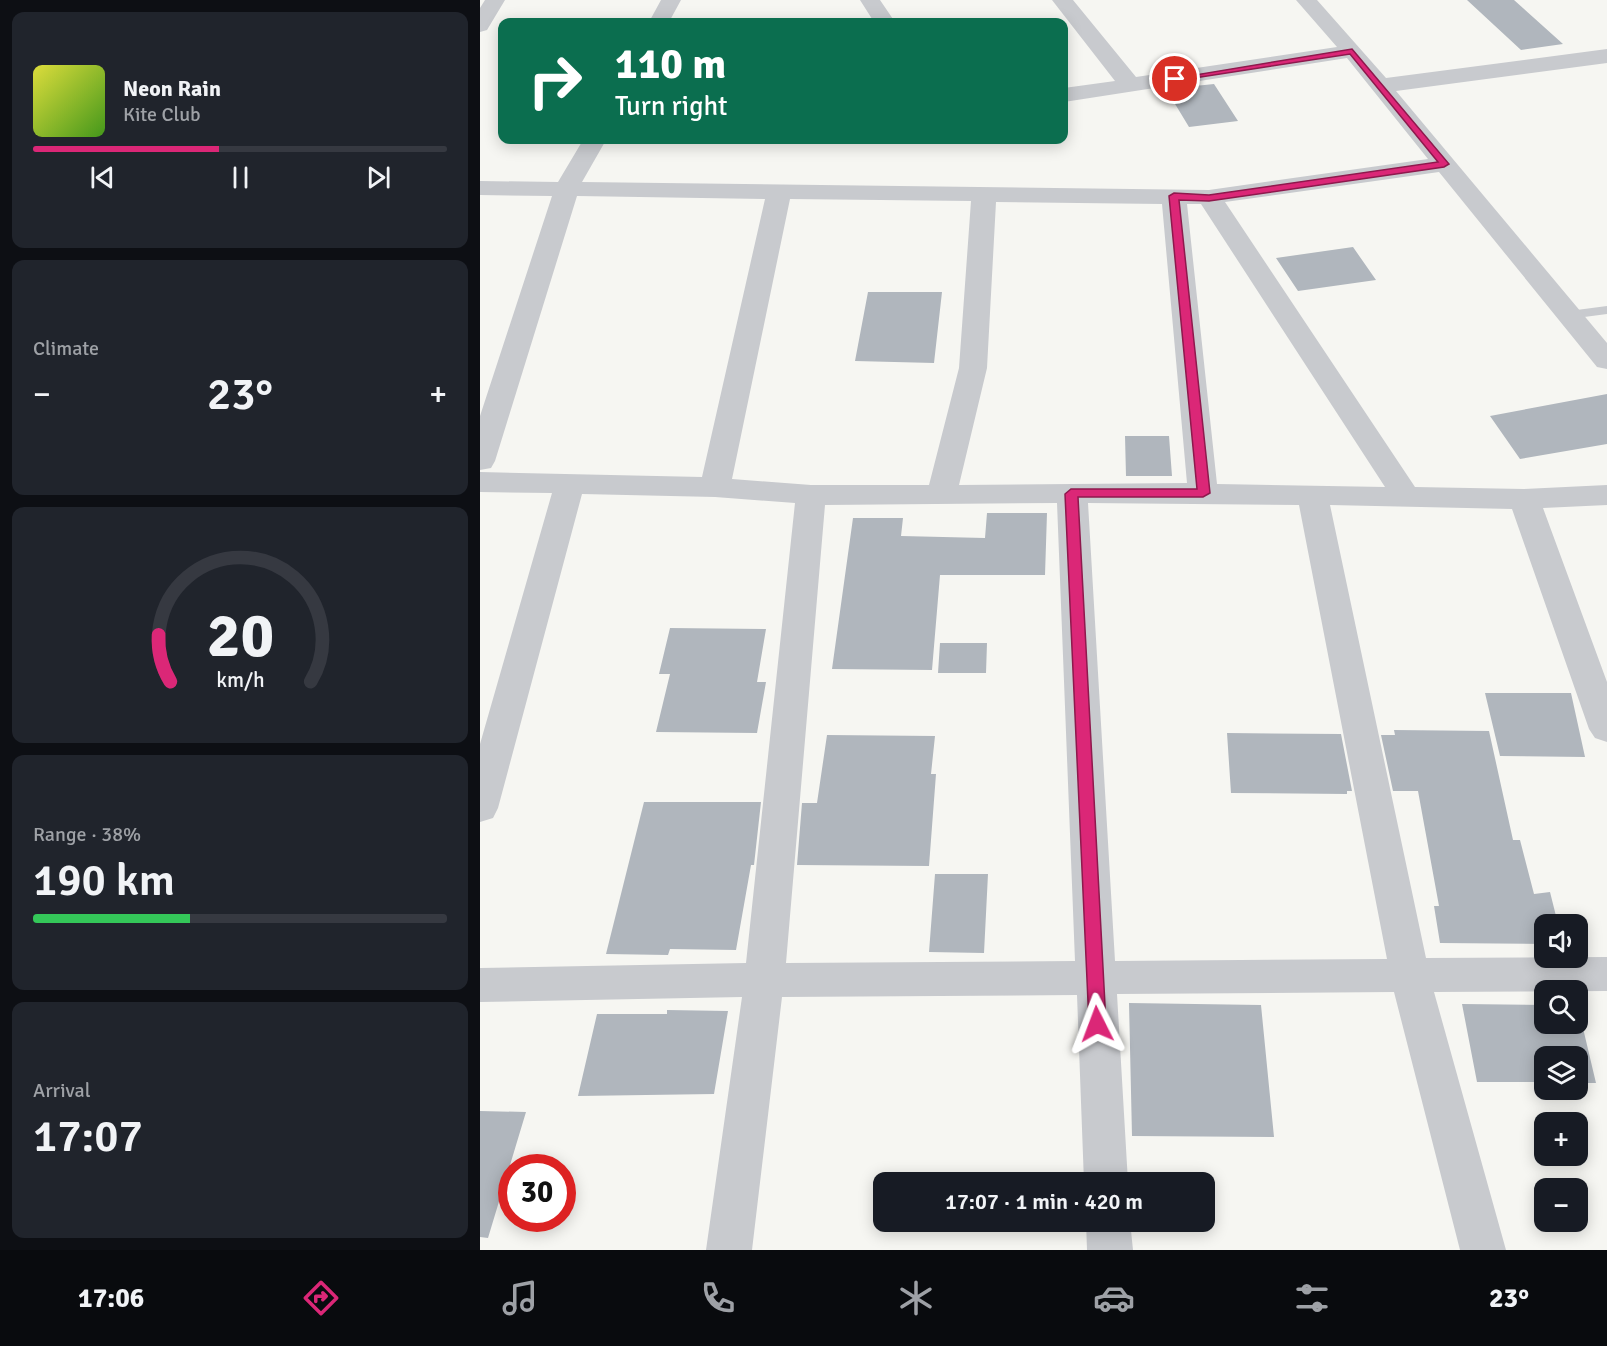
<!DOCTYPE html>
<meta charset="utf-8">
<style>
body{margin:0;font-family:Signika,sans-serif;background:#20242c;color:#f1f3f6;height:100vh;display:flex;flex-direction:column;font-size:22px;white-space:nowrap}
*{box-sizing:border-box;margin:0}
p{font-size:20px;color:#9ea1a6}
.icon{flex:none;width:33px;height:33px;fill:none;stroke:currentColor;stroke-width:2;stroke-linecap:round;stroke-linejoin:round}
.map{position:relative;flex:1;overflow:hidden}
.panel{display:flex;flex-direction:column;gap:12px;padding:12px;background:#0d0f14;width:480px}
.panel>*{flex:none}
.hud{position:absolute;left:18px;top:18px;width:570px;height:126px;border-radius:12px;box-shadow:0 3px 15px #0003;background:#0b6e4f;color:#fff;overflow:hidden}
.controls{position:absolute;left:1054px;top:914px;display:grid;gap:12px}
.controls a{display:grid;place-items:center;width:54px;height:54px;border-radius:12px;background:#171b24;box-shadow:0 3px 15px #0003;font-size:30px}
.speed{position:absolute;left:18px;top:1154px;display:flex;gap:12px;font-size:30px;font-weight:700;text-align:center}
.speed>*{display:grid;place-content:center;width:78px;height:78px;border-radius:50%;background:#171b24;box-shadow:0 3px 15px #0003;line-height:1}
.speed .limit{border:9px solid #d22;background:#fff;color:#111}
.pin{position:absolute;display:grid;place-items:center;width:51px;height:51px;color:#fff;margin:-26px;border:3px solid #fff;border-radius:50%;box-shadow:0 2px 6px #0007}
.me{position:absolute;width:66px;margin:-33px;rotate:357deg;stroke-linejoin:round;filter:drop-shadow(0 0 4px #0008)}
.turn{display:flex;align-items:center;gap:21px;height:126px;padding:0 18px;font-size:27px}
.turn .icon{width:78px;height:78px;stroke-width:2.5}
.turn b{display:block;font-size:42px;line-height:51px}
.big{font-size:45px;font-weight:600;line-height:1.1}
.panel .widget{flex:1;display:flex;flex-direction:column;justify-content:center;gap:9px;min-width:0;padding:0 21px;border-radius:12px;background:#20242c}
.panel .dial{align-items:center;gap:0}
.dial svg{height:156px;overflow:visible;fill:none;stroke:#363941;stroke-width:7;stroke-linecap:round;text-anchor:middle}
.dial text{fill:#f1f3f6;stroke:none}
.song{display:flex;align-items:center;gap:18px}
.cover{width:72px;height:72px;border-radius:9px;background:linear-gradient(135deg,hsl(60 70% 55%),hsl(100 70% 35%))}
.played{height:6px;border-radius:3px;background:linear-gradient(90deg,#db2777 45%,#363941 45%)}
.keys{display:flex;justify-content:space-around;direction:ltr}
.heat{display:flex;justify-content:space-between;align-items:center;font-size:33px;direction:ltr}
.charge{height:9px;border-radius:4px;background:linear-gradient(90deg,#34c759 38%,#363941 0)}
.trip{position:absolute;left:393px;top:1172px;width:342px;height:60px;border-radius:12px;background:#171b24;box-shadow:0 3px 15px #0003;font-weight:600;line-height:60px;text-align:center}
.dock{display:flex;height:96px;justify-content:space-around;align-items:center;background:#090b0e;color:#9ea1a6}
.dock .icon{width:42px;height:42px}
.dock .active{color:#db2777}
.dock b{font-size:27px;color:#f1f3f6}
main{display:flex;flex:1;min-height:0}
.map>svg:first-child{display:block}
.building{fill:#b0b6bd}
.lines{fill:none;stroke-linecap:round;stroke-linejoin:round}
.lane{fill:#c8cace;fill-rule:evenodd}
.street{fill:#c8cace;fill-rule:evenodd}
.route{fill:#db2777;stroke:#8e194d;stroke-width:1.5}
</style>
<main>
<section class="panel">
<div class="widget">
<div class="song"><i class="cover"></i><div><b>Neon Rain</b><p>Kite Club</p></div></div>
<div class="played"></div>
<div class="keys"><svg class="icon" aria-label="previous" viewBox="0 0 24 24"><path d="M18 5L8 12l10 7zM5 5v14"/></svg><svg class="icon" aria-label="pause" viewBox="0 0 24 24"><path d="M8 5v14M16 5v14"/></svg><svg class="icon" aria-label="next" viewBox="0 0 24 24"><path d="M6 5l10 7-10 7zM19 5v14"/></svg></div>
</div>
<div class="widget"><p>Climate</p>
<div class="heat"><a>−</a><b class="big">23°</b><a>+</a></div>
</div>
<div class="widget dial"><svg viewBox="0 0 100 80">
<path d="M14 69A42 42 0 1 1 86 69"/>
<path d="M14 69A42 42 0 0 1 8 45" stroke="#db2777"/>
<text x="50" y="56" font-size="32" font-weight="700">20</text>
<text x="50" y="72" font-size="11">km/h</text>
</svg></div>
<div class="widget"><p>Range · 38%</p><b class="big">190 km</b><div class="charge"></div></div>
<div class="widget"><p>Arrival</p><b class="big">17:07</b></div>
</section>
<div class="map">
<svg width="1127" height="1250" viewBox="0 0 1127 1250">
<rect width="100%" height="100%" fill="#f6f6f2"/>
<path class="building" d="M987,0H1034L1083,44L1041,50Z
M734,84L758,121L709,127L686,89Z
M873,247L896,280L818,291L796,258Z
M388,292H462L454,363L375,361Z
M1127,394V444L1040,459L1010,416Z
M645,436H689L692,476H646Z
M507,513H567L565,575H460L452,670L352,669L373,518H423L421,536L505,538Z
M190,628L286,629L277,682H286L277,733L176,732L190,674H179Z
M460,643H507L506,673H458Z
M1005,693H1091L1105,757L1020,756Z
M914,730L1009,731L1033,840H1040L1054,894L1070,892L1078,924H1065V944L960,943L954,906H959L938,791H913L901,735H915Z
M747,733L861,734L872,791H867V794L751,793Z
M347,735L455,736L451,774H456L449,866L317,865L322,803H337Z
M164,802H281L274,865H271L256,950L190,949L188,955L126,954Z
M455,874H508L504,953L449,952Z
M649,1003L781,1005L794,1137L652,1136Z
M982,1004L1065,1005V1023H1098V1007L1116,1083H1098V1056H1065V1082H997Z
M187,1010L248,1011L234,1094L98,1096L117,1014H187Z
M0,1111L46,1112L8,1238L0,1237Z"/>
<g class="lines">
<path class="lane" d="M1127,306V314L1089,319L1082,315L1089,311Z"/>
<path class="street" d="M5,0H25L7,30L0,32V8Z
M181,0H201L189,22H169Z
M380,0H400L415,22H394Z
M572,0H593L656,77L857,47L816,0H837L906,78L1127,49V63L916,91L1127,343V369L1117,367L959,172L745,202L935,487L1044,489L1127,485V505L1063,508L1127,682V742L1115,738L1109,729L1032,509L850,505L946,958L1127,957V991L954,992L1026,1250H980L914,992L637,994L648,1182H604L597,995L302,997L272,1250H226L262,997L0,1002V968L266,963L315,503L235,497L102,494L18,808L13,818L0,822V744L72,493L0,492V472L222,477L285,199L97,196L15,461L11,468L0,470V416L72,196L0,195V181L78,182L103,140H126L102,182L729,190L948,159L867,58L584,102V88L635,81ZM310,199L491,201L479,368L449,485H331L252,479ZM516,202L682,204L707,483L479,485L507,368ZM707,204H721L905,487L737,484ZM577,503L595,961L306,963L345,505ZM608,503L819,505L907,959L635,961Z
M606,1221H650L653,1250H607Z"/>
</g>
<path class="route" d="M872,49L969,164L964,167L729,201L699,200L730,493L723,497H598L626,1024L623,1029L617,1031L611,1029L609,1024L585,494L591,489H717L689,196L694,193L729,195L958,162L870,54L695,81L691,79Z"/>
</svg>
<div class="controls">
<a><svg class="icon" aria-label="sound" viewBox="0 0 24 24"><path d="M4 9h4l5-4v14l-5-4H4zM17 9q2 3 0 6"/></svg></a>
<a><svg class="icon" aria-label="search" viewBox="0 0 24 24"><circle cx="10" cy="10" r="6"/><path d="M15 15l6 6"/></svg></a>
<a><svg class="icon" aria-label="layers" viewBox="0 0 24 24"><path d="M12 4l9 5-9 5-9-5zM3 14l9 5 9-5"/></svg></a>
<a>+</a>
<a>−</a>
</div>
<div class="speed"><div class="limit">30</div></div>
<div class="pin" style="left:695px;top:79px;background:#d93025"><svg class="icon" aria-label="arrive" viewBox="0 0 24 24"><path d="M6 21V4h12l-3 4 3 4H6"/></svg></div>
<svg class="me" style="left:617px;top:1024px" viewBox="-20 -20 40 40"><path d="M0-17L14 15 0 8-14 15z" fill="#db2777" stroke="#fff" stroke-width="4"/></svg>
<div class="trip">17:07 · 1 min · 420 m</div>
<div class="hud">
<div class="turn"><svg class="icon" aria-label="right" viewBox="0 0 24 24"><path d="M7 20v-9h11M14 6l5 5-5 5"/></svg><div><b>110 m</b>Turn right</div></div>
</div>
</div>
</main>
<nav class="dock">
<b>17:06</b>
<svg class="icon active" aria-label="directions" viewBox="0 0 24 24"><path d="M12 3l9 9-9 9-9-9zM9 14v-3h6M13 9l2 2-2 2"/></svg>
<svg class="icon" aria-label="music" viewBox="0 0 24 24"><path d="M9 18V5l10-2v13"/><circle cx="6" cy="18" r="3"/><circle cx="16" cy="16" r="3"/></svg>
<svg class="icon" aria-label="phone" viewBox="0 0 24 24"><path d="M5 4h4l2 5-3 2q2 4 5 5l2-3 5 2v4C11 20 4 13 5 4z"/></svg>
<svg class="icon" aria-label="climate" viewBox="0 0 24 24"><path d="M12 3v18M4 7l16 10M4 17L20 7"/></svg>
<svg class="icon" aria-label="car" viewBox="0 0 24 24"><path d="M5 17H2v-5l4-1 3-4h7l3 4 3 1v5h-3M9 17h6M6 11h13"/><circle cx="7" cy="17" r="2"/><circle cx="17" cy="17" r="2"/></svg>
<svg class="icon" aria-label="filters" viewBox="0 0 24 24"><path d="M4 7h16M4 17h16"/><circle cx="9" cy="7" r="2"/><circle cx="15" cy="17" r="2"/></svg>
<b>23°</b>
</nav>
